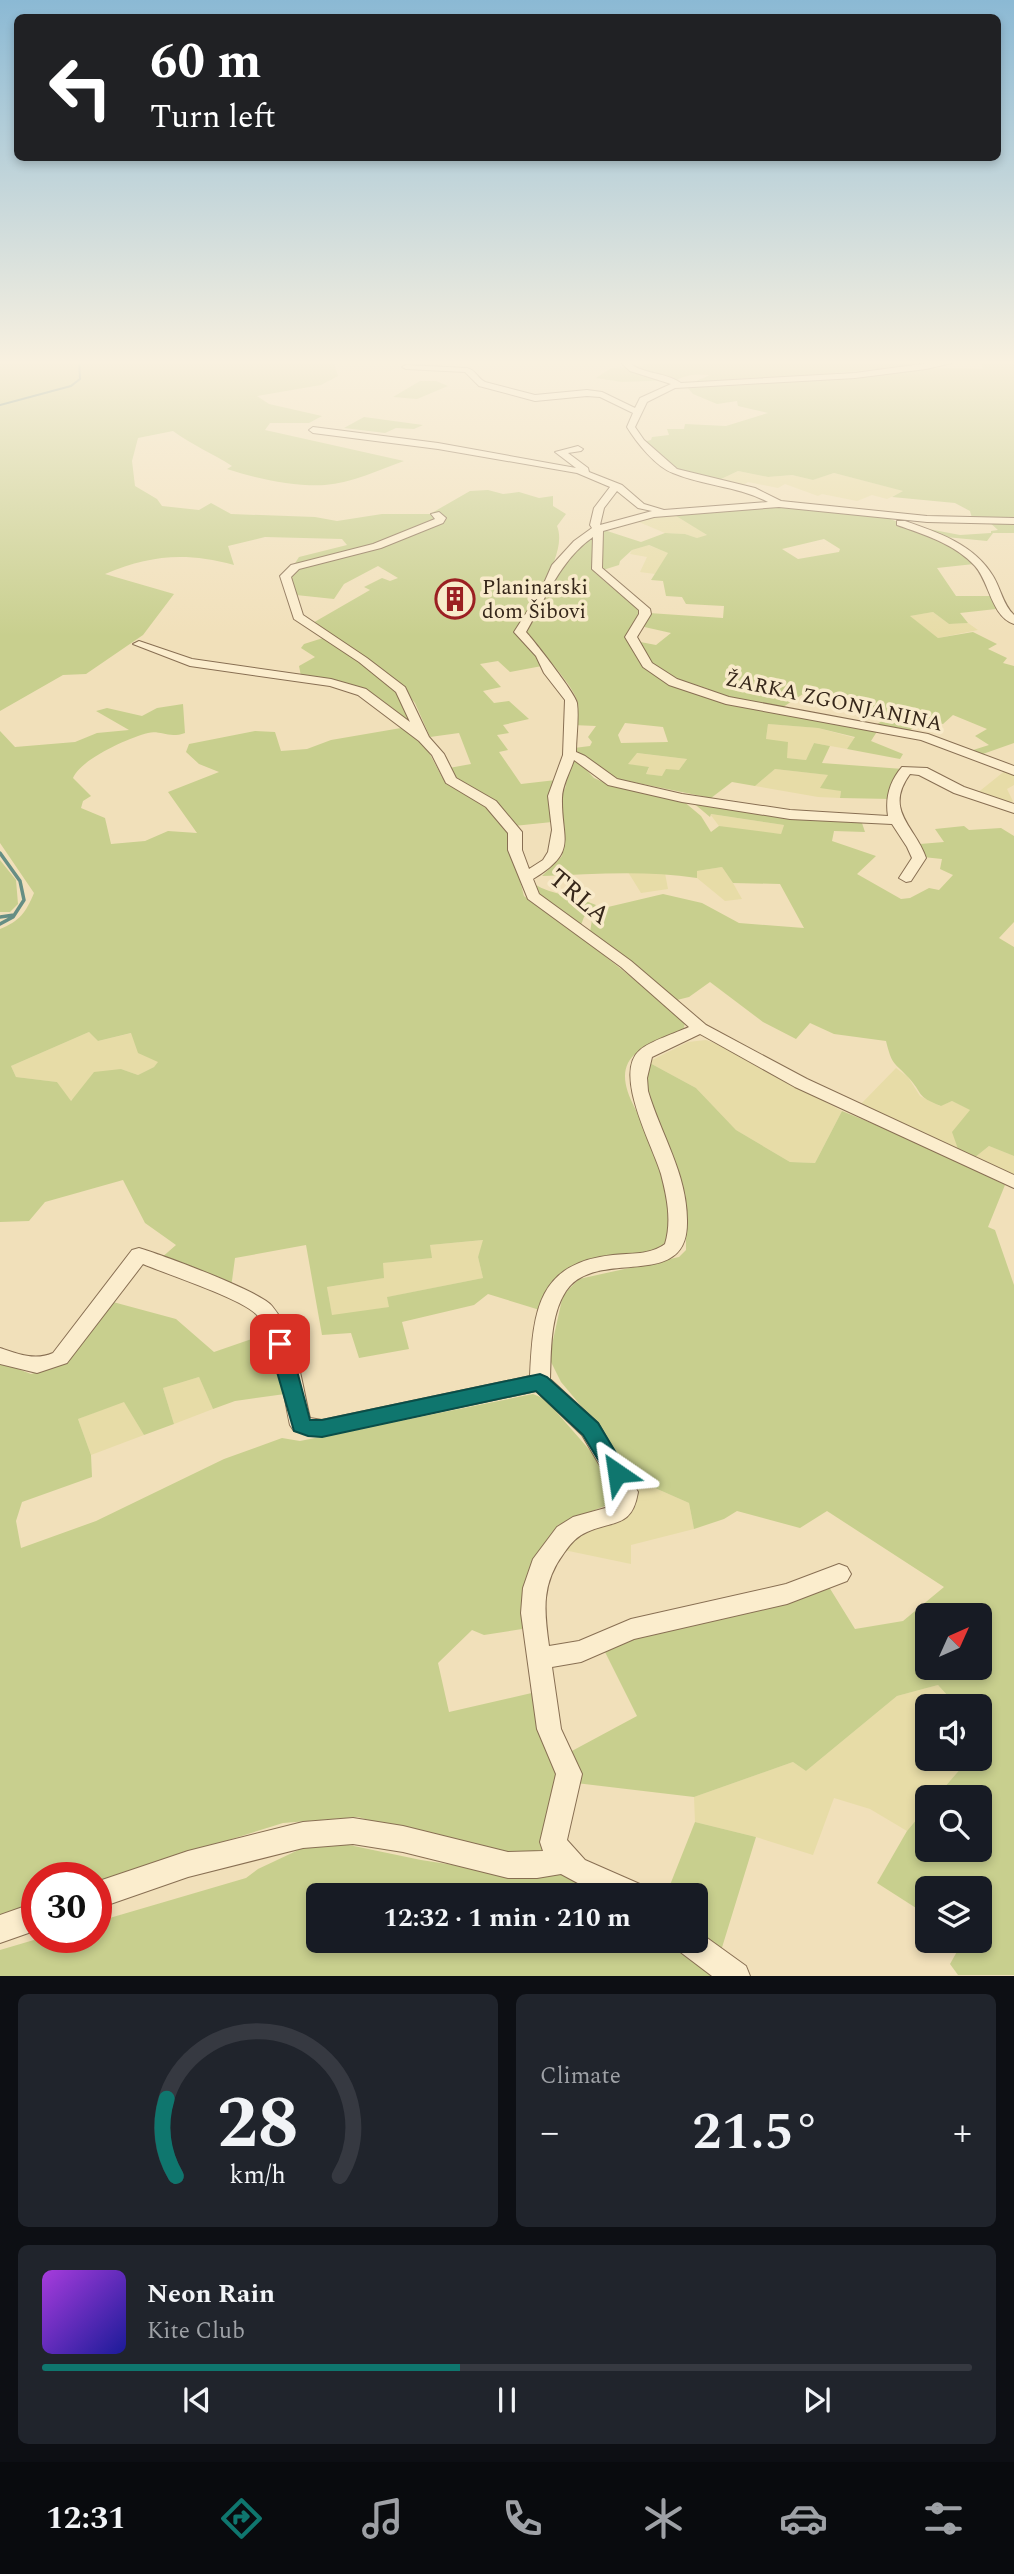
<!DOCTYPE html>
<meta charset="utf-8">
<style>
body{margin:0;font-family:Spectral,serif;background:#20242c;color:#f1f3f6;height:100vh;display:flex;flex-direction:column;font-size:26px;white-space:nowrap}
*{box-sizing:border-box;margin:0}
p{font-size:23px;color:#9ea1a6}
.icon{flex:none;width:38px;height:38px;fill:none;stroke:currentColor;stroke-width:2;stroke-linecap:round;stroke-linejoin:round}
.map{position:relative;height:1976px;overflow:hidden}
.side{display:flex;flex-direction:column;gap:18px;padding:18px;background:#0d0f14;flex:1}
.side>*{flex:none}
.guide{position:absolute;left:14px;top:14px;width:987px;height:147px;border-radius:10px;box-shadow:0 4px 10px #0003;background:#202124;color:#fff;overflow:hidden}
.needle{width:46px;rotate:45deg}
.buttons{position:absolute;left:915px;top:1603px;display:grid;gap:14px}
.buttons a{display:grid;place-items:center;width:77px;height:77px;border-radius:10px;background:#171b24;box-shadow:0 4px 10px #0003;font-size:35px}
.speed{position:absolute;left:21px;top:1862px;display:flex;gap:14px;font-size:35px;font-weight:700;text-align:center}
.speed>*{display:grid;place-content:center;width:91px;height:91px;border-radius:50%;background:#171b24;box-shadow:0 4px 10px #0003;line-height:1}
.speed .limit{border:10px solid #d22;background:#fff;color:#111}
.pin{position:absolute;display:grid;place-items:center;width:60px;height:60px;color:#fff;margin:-30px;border-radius:14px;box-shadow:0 4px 10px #0006}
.me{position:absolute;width:77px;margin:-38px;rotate:328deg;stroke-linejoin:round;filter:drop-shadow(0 0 5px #0008)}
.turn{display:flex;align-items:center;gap:24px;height:147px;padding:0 21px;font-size:32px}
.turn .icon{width:91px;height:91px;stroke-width:2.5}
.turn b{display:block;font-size:49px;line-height:60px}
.big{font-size:52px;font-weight:700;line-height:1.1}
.side .tile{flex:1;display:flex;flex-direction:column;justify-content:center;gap:10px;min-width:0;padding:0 24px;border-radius:10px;background:#20242c}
.side .dial{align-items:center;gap:0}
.dial svg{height:182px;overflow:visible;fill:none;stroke:#363941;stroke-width:7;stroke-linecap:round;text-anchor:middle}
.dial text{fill:#f1f3f6;stroke:none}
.song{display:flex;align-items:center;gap:21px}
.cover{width:84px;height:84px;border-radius:10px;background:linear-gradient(135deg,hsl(280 70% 55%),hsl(240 70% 35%))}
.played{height:7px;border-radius:4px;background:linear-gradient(90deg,#0f766e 45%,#363941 45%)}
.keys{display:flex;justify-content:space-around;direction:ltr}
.heat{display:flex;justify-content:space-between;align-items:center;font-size:38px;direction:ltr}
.side .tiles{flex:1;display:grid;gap:18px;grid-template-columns:1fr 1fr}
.tile:last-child{grid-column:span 2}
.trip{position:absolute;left:306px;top:1883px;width:402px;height:70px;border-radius:10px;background:#171b24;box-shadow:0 4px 10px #0003;font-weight:700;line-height:70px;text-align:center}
.tab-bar{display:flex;height:112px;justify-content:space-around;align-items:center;background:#090b0e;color:#9ea1a6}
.tab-bar .icon{width:49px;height:49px}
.tab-bar .selected{color:#0f766e}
.tab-bar b{font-size:32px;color:#f1f3f6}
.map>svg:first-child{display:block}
.farmland{fill:#e7dca7}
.green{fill:#c8cf8e;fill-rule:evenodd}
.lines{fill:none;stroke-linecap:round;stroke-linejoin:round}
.stream-far1{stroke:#668e84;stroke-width:2}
.stream{stroke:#668e84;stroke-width:3.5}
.minor-casing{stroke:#886f53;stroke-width:2}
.minor{fill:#fbedcd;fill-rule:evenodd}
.route{fill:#0f766e;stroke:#0a4d48;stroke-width:2}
.labels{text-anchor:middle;stroke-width:7;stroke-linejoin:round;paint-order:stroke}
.far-poi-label{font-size:21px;fill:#36271a;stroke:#f8eaca;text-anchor:start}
.far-street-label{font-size:21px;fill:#36271a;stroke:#f8eaca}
.street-label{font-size:26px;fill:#36271a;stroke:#f8eaca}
</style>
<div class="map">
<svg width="1014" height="1976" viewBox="0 0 1014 1976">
<rect width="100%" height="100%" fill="#f1e0ba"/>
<path class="farmland" d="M738,471L768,477L792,475L813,480L834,473L904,491L887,499L872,495L857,501L822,494L818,496L785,484L778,488L748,482L742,486L719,480Z
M673,514L682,518L708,536L697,538L685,534L665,533L634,520Z
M648,545L669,553L655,574L640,572L647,557L630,554L632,550Z
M933,612L949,624L968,623L978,630L938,638L909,616Z
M768,724L818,728L855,738L847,749L814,743L806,760L787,758L766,739Z
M636,753L687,759L679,770L662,776L646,774L649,768L627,764Z
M775,769L829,775L841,791L840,798L818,797L755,786Z
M1006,770L1014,773V785L1007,789L1013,801L1009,804L976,794Z
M710,814L784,825L781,834L727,829L719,826Z
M722,867L733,883L742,899L725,901L697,878V871Z
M628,872L665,873L668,889L641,893Z
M89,1032L98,1041L132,1033L159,1062L154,1067L138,1075L121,1069L70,1101L57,1082L16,1077L11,1066Z
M706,1040L720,1045L842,1111L815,1163L790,1162L736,1130L696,1088L648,1062L688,1042Z
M896,1068L908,1077L920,1096L940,1106L952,1101L971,1110L958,1149L860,1105Z
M989,1146L1014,1156V1176L974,1158Z
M484,1240L478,1257L483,1278L388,1297L390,1307L332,1316L327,1287L383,1278L382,1263L431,1258L430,1245Z
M199,1377L213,1409L174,1424L163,1388Z
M124,1401L144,1435L91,1455L78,1419Z
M630,1477L689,1503L694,1529L631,1545V1564L559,1549L635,1498Z
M938,1685L957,1706H928V1759H969L936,1797H928L927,1807L907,1831L870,1809L834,1798L813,1855L756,1837L695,1822L694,1797L793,1762L806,1771L897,1696Z"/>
<path class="green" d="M0,360H333L338,376L321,385L257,396L269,404L322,416L309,423H270L265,430L404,461C379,470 351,483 325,485C296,487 254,478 227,469L232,466C212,453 192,445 173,431L138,438L132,461L135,486L157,499L162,506L199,510L211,503L231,514L315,517L337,521L382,514H430L470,491L488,490L503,494L519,492L539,498L553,496V506L566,514L557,526C569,555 528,606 515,632L535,652L542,666L510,672L498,661L480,664L501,687L483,691L494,703L509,701L529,719L503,725L509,733L497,735L508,750L499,752L521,784L556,780L552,822L514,826L460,782L449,768L471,764L459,733L430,737L415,703L404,690L311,624L370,590L364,587L382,578L390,581L398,578L378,566L344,584L334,599L296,595L288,574L299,557L347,545L342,539L265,537L228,546L234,565C185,552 151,555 105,574L174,594L143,635L86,674L63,675L0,711Z
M648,360H955L928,365L751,380C828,378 905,364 983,369L980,361H958L965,360H1014V520L972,518L970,511L955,503L892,497L903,491L834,473L813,480L792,475L768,477L738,471L719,480L676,470L643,442L651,440L652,437L669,435L667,429H684L685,424L726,426L768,413L738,406L737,401L717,404L693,394L686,386L697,385L694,382L710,375C698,374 688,374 677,380L622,382L596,378L611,368L643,366Z
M420,381H436L448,386L417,399L393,397Z
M364,417L423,425L414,429L396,428L385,433L344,428Z
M776,505L883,516L933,536L966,554L974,564L937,568L956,596H992L996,609L960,613L968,623L949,624L933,612L910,616L938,638L973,632L997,644L988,649L1007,658L1003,663L1014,666V743L980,755L970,751L989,745L975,736L987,729L953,715L943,724L922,720L908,732L875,726L889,715L834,696L823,702L803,694L780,709L728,699L706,688L677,680L657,669L635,641L656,645L671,633L640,626L649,613L723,618L724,606L686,604L682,597L666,596L663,581L651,580L668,553L649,545L632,550L620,561L619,565L603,570L600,567L604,530L641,542L665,533L685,534L697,538L707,535L673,514ZM824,539L840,549L839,552L798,559L782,549Z
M988,521L1014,523V533H993L987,541L946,537L918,527L960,535L991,533V531L998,530Z
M595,535L592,569C602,582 637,604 641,614L628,634C631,645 633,655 641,663C676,697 825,718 878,730L871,741L903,754L900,759L847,749L855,737L818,728L768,724L766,739L788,742L787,758L806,760L814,743L830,746L822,763L903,769L891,799L840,798L841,791L820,788L828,775L775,769L755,786L732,782L711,798L613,778L574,752V748L590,746L592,742L588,737L596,726L572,725C577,718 579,712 578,704C575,685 537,648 525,633L560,568L579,546ZM625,723L663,727L668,742L621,743L618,735ZM637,753L687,759L679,770L666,769L662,776L646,774L649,767L628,764Z
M323,638L362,663L395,689L410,720L405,721C370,683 349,684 301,676L299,666L315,657L301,648L304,644Z
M183,704L185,733C168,739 161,730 148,733C128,738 81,759 73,778L91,796L83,801L81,808L105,818L111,844L145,841L168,831L197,833L168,792L219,772L199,764L186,752L189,744L255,731L275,732L281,751L307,749L331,740L401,728L423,741L442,777L480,802L512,832L511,847L524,896L591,945L665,1004L685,1023L683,1031C665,1038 638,1045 628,1063C617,1085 639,1113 648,1133C655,1149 676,1223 670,1238C668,1245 660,1248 654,1252L577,1266L543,1311L488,1294L474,1305L402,1322L409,1349L359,1358L351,1333L322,1335L306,1245L235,1258L231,1288L160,1259L176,1245L145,1223L123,1180L45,1202L29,1221L0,1222V929C20,921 26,912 34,893L0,843V731L15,747L75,742L97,733L129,730L96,711L107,708L142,716L157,708ZM89,1032L98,1041L131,1033L138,1053L158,1062L154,1067L138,1075L121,1069L94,1072L71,1101L57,1082L16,1077L11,1066ZM483,1240L478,1257L483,1278L387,1297L389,1307L332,1315L327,1287L384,1278L383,1263L432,1258L430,1245Z
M571,759H576L594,778L603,782L682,800L701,816L711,832L719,826L781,834L784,825L711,814L710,817L691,801L861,820L865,832L834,831L832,841L876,856L857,874L901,899L910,898L929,888L939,890L953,875L940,869L942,859L923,857L920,844L944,842L935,829L964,826L969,830L1001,828L1014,836V922L999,938L1014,947V1156L989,1146L974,1158L958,1149L952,1132L970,1110L952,1101L941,1106C915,1096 924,1094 908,1077C893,1061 892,1065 886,1041L834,1034L810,1023L796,1039L763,1022L710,982L689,997L677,1000L611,946L590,932L592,920L608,907L663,894L702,903L739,923L804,928L780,884L733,883L722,867L697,871V878C645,870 594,874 542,876L562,856L565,830L560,796L565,789Z
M0,860L16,880L18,904L10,912H0Z
M534,884C552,895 576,896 596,905L584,917L581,925L537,893Z
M648,1062L696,1088L736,1130L790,1162L815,1163L842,1111L930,1147L1005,1185L988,1227L995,1230L1014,1285V1975H958L950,1964L963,1941H980V1888H928L927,1915L877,1883L907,1831L927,1807L928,1850H980V1797H936L969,1759H980V1746L990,1734L980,1725V1706H957L938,1685L897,1696L806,1771L793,1762L694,1797L576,1783L570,1752L637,1716L604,1650L639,1632L829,1587L855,1629L903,1621L944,1587L827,1511L800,1528L737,1511L724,1519L694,1529L689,1503L630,1477L607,1437L561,1382L549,1358L563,1295L579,1279L679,1257L686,1250C686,1234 686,1218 684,1202C680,1170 636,1086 648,1062ZM928,1615H980V1668H928Z
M113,1302L176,1319L214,1352L269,1333L285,1394L235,1401L213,1409L199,1377L163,1388L174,1424L144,1435L124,1402L78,1419L91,1455L92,1477L22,1502L16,1521L21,1548L96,1521L224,1459L282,1438L300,1441L533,1394L545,1399L608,1471L620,1493L617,1501L558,1525L525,1595L522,1629L484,1635L472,1630L438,1663L449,1712L536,1692L560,1772L558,1787L543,1829L546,1849L542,1854L508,1859L358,1817L283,1823L171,1858L96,1885V1878H37V1906L0,1918V1362L31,1374L58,1366Z
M695,1822L756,1837L720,1954L697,1932L696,1895H666Z
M309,1845H349L421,1860L506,1873H566L607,1895H318V1941H674L714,1976H0V1950L44,1937H96V1922L246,1878L258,1869Z"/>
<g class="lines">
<path class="stream-far1" d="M0,405L71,386L80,379L79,360"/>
<path class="stream" d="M0,853L20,881L24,900L13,917L0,924
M0,917L14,915"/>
<g class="minor-casing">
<path id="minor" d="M618,360H626C640,375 664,371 681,383L855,373L951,360H965L926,369L855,378L675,388L647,402L635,427L644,440L677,469L755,488L781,501L927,516L1014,518V524L927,522L779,507L654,517L603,531L602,568L650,609L651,614L637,637L652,663L677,679L729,697L928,734L1014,766V775L921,740L726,704L669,685L643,667L625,637L639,614V610L592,569L593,537C560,560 546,598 526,632C534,641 576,694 577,703C579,718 576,737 576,752L585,756L617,779L682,794L790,810L888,816C885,797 890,781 902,767L927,768L964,787L1014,804V813L954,793L919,775L910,774C883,811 916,827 926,858L911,881L906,882L899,878L912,858L907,847L892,824L790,819L682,802L608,785L574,760C570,772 562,786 562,798C561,840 579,851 533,879L539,894L631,961L706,1025L807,1079L1014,1175V1188L795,1087L700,1034L652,1057L647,1078L648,1091C661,1135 688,1175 687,1223C687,1293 596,1246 566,1291C550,1315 551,1351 550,1379L598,1423L638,1492C632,1528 614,1520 587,1532C577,1536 570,1544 564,1553C541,1584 544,1610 549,1646L579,1641L631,1619L786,1584L839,1564L847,1567L851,1574L847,1581L787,1604L634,1639L581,1662L552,1667L561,1729L582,1774L567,1840L585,1860L642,1885L645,1895H600L561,1874L537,1878H508L403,1852L353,1844L303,1848L188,1877L96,1909V1882L188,1851L303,1822L353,1818L403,1826L508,1852L543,1851L540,1842L556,1774L537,1729L521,1613L523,1588L533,1559L557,1527L573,1517L609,1507L615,1500L616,1493L582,1435L536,1391L322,1436L294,1431L290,1425C283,1394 278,1340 257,1315C243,1299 166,1274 143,1264L67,1363L37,1373L0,1364V1348C18,1354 35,1361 53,1353L132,1250L139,1248C162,1255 260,1291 272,1306C297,1336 301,1381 310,1418L322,1420L530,1376C533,1310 538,1263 613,1255C631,1253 650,1255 665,1244C672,1221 667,1197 661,1174C653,1146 612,1073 640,1050C650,1041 676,1033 689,1027L621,967L528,899L508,850V833L486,807L446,783L432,755L419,741L358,695L330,686L190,666L133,644L139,641L192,659L331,679L366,689L410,722L396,692L359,662L294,619L280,576L291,565L373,544L435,519L431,514L439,512L446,518L443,523L381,548L299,569L291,577L303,615L367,658L405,687L429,737L444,754L456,778L496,801L522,832V850L529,869L543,860L548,852L552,830L548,796L563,755L565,700L544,673L536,656L514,632L541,590L552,565L574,541L592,528L590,525L594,508L610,487L577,473L438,449L313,433L309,430L313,427L438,443L576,468L555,452L578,446L583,449L581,451L568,453L588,468L589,472L622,485L644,504L664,510L768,502C737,486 704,486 673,473C656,467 636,442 627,427L633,413L600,397L587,396L535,401L479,386L465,372L406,369L402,367L406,365L467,368C476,370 477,378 485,382L535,395L587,390L602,392L635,408L640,398L671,384L630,371ZM617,491L638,508L652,511L600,525L604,508Z
M897,521H905C937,532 974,544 993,576C1001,589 1003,605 1014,615V624C991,616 990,583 975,566C955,544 925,535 897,525Z
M37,1902V1930L0,1943V1915Z
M696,1930L746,1966L750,1976H712L679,1951L675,1941H696Z"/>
</g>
<use href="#minor" class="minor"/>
</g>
<linearGradient id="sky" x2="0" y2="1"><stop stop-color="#8bb9d4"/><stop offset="0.57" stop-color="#f9f1e0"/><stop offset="1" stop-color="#f9f1e0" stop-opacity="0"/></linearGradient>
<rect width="1014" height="636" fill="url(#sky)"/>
<path class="route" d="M280,1336L287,1338L290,1344L310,1420H322L540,1374L547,1377L598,1423L628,1473L625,1479L617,1482L610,1479L583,1435L536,1391L322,1437L308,1436L294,1431L269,1344L272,1338Z"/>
<defs>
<g id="building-ring" transform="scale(2.0125)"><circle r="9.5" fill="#f8eaca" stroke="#9b1f22" stroke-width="1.5"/><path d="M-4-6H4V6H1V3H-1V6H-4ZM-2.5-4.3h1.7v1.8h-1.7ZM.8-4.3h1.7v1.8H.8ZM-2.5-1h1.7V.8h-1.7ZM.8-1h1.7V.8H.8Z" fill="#9b1f22"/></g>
</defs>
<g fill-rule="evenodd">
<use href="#building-ring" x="455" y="599"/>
</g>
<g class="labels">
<g class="far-poi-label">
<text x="482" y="594">Planinarski<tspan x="482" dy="24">dom Šibovi</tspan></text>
</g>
<g class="far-street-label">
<text transform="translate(834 701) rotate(12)" y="7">ŽARKA ZGONJANINA</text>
</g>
<g class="street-label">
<text transform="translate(580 896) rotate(40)" y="9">TRLA</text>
</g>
</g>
</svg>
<div class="buttons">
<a><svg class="needle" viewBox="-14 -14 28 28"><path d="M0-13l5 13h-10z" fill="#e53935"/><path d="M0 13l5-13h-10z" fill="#9ea1a6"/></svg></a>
<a><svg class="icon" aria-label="sound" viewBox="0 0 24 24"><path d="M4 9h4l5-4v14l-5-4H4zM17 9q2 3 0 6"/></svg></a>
<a><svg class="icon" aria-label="search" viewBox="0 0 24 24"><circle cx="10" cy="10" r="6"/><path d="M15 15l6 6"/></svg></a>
<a><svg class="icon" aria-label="layers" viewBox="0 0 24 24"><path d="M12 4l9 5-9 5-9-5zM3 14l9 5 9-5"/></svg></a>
</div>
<div class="speed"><div class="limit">30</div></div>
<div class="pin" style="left:280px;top:1344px;background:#d93025"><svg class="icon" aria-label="arrive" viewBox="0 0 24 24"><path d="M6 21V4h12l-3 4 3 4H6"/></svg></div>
<svg class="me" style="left:617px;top:1473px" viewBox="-20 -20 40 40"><path d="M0-17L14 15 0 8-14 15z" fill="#0f766e" stroke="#fff" stroke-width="4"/></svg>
<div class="trip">12:32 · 1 min · 210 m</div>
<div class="guide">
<div class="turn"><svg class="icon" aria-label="left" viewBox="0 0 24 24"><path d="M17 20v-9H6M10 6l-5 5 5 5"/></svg><div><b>60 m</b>Turn left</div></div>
</div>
</div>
<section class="side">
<div class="tiles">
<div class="tile dial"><svg viewBox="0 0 100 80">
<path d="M14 69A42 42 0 1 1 86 69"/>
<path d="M14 69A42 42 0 0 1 10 35" stroke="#0f766e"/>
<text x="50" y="56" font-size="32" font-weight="700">28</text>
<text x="50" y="72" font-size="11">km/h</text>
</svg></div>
<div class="tile"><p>Climate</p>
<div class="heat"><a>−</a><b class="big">21.5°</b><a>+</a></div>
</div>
<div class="tile">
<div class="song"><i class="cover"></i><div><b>Neon Rain</b><p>Kite Club</p></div></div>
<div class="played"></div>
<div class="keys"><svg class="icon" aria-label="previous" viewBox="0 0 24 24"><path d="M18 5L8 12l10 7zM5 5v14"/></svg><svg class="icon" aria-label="pause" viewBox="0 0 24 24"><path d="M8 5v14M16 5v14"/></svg><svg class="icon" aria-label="next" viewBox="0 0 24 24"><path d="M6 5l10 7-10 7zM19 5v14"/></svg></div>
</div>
</div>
</section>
<nav class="tab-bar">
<b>12:31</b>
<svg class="icon selected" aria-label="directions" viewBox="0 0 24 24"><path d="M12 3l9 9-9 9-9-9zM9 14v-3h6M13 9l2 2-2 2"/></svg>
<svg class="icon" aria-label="music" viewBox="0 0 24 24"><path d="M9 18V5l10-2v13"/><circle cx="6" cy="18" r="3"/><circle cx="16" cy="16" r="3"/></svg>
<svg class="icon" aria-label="phone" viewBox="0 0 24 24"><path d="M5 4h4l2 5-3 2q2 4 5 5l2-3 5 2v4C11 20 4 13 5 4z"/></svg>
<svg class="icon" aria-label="climate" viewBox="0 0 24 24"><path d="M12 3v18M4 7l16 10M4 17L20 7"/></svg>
<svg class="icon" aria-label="car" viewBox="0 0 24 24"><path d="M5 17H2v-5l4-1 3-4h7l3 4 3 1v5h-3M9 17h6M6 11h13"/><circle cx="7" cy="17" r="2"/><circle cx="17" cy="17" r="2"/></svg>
<svg class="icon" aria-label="filters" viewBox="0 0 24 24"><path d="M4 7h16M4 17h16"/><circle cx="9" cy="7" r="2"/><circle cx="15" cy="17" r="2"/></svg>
</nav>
